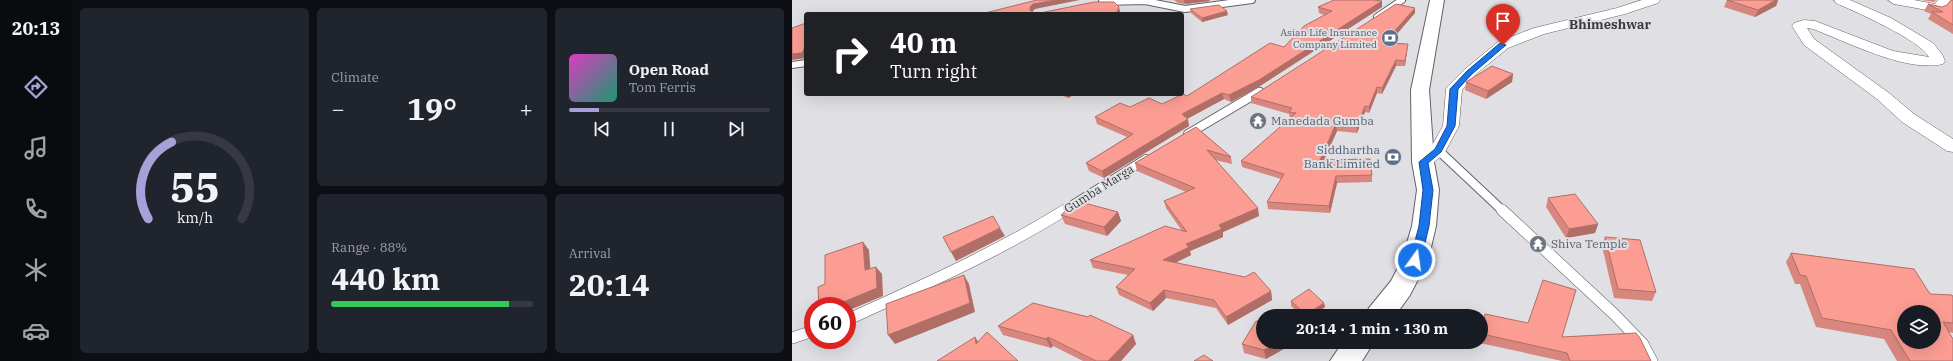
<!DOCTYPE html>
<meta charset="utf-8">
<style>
body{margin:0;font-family:"IBM Plex Serif",serif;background:#20242c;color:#f1f3f6;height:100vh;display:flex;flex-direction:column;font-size:15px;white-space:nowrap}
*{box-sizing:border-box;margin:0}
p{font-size:13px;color:#9ea1a6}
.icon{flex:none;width:22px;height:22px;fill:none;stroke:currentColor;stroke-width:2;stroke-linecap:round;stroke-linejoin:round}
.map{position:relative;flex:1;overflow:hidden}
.drawer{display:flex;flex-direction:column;gap:8px;padding:8px;background:#0d0f14;width:720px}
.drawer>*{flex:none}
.guide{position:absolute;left:12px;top:12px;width:380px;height:84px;border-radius:4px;box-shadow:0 4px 16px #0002;background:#202124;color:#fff;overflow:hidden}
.fabs{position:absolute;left:1105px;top:305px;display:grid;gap:8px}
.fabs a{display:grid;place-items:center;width:44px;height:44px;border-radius:50%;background:#171b24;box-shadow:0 4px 16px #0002;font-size:20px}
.speed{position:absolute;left:12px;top:297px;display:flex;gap:8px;font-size:20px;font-weight:700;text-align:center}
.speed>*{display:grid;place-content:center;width:52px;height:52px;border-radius:50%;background:#171b24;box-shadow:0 4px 16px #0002;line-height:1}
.speed .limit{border:6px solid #d22;background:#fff;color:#111}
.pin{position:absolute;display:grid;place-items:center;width:34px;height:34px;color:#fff;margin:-41px -17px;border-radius:50% 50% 50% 0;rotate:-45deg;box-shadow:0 0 4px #0007}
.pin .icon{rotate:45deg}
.me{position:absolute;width:44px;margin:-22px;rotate:14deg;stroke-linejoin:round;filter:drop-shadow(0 0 3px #0008)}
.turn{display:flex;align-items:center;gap:14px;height:84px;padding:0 20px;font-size:18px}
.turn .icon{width:52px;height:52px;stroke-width:2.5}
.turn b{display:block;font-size:28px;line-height:34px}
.big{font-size:30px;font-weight:700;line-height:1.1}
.drawer .widget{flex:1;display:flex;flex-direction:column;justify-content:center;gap:6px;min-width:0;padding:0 14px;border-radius:6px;background:#20242c}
.drawer .dial{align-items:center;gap:0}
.dial svg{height:104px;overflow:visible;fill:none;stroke:#363941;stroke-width:7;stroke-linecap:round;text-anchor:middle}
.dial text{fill:#f1f3f6;stroke:none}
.song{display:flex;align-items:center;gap:12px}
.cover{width:48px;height:48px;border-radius:6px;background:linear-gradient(135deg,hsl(310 70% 55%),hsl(160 70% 35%))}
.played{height:4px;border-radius:2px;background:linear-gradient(90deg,#a8a1d9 15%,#363941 15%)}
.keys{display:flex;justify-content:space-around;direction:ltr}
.heat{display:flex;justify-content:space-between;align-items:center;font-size:22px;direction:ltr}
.charge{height:6px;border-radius:3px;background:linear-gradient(90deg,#34c759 88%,#363941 0)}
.drawer .tiles{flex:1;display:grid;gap:8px;grid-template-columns:repeat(3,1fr)}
.widget:first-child{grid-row:span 2}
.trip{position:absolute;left:464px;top:309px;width:232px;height:40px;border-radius:20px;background:#171b24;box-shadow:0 4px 16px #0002;font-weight:700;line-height:40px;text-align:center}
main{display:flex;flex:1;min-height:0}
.tab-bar{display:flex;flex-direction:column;width:72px;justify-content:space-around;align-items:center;background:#090b0e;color:#9ea1a6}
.tab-bar .icon{width:28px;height:28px}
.tab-bar .active{color:#a8a1d9}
.tab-bar b{font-size:18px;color:#f1f3f6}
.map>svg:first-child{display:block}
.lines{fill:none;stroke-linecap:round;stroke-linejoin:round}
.service-far2-casing{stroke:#636367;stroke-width:8}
.service-far1-casing{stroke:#636367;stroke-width:10}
.service-casing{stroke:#636367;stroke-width:12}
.minor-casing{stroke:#636367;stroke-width:1}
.primary-casing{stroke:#636367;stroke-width:2}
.service-far2{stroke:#fff;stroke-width:6}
.service-far1{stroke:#fff;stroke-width:8}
.service{stroke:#fff;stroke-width:11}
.minor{fill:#fff;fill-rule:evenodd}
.primary{fill:#fff;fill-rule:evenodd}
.wall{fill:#d8877e}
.shaded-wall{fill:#b06e67}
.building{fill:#fb9d93;stroke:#b06e67;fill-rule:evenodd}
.route{fill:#1a73e8;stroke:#114b97}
.labels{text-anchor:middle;stroke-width:4;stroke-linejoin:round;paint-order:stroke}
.far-service-label{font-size:10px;fill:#4e5e75;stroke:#e0e0e4;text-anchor:end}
.worship-label{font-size:12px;fill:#5b616d;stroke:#e0e0e4;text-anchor:start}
.service-label{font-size:12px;fill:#4e5e75;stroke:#e0e0e4;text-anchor:end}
.street-label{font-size:12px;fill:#3b3b3d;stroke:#e0e0e4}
.far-district-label{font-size:13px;font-weight:bold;fill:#3b3b3d;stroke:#e0e0e4}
</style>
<main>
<nav class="tab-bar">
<b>20:13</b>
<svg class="icon active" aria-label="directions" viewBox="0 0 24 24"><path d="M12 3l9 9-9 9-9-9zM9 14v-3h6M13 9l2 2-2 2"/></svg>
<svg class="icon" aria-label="music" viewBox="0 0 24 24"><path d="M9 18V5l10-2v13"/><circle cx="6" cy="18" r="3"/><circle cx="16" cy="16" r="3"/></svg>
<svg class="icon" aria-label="phone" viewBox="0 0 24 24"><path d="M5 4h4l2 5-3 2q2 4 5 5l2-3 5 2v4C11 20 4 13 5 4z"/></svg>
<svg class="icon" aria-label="climate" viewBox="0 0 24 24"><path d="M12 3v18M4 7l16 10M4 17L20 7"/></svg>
<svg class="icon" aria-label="car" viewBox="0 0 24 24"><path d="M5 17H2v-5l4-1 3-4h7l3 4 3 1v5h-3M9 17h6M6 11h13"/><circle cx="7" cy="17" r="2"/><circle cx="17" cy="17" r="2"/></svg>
</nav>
<section class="drawer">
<div class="tiles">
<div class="widget dial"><svg viewBox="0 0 100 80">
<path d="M14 69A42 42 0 1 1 86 69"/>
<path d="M14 69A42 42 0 0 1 32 10" stroke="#a8a1d9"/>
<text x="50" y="56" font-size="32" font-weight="700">55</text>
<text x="50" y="72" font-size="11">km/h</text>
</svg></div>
<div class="widget"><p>Climate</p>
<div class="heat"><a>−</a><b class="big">19°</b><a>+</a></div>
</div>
<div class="widget">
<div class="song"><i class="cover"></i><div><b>Open Road</b><p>Tom Ferris</p></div></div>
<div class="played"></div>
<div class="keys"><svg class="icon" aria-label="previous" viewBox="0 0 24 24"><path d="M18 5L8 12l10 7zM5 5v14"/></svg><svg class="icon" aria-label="pause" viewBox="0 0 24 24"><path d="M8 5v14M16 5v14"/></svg><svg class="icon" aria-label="next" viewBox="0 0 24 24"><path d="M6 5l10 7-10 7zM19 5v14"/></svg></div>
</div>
<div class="widget"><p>Range · 88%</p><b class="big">440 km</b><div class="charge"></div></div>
<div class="widget"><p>Arrival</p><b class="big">20:14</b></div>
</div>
</section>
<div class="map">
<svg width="1161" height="361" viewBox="0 0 1161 361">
<rect width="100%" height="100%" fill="#e0e0e4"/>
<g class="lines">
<g class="service-far2-casing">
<path id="service-far2" d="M310,2L353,1L393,9L460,0
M585,17L610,0
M0,65L14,63
M465,93L468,91"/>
</g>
<g class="service-far1-casing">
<path id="service-far1" d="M396,134L467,92
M646,150L711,211
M271,211L354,159"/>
</g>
<g class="service-casing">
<path id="service" d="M710,210L822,314L851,344L860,361
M55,320C129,286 204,253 273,210
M0,338L21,331"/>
</g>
<g class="minor-casing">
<path id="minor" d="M850,0H868L866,3L833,14L752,34L716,48L683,75L670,90L667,126L652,154L637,166L631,168L625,166L622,162L639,147L651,126L654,89L656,86L673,69L706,42L742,28L825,8Z
M1042,0H1058L1099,18L1141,43L1150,54L1153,61L1151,64C1115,73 1055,42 1021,29L1015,28L1022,39L1097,93L1122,114L1161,139V152L1155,151L1110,122L1085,99L1012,45L1000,26L1002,23L1012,20L1023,21L1101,51L1137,57C1128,40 1064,12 1044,3Z
M1096,0H1122L1143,4L1146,0H1159L1150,11L1146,12L1102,4Z"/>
</g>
<g class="primary-casing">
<path id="primary" d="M638,0H652L637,90L642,162L647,190L644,226L636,260L618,295L603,316H573L577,308L599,281L610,260L620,226L625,190L620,162L619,90Z
M551,342H582L570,361H538Z"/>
</g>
<use href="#service-far2" class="service-far2"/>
<use href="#service-far1" class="service-far1"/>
<use href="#service" class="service"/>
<use href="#minor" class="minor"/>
<use href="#primary" class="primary"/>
</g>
<path class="wall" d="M382,0H417L418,1L393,4L386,3Z
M935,0H986L984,6L963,17L932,7Z
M1130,0H1144L1142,2Z
M1161,0V34L1136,19L1139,14L1132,11L1136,4L1150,7L1155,5Z
M590,1V7L468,86L439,102L432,99L395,119L397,126L312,178L297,171L294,163L335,137L305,124L303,117L338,107L370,104L395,96L492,47L532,15L527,13L526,7Z
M398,9L436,15L410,22L399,13Z
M623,13L596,43L616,44L613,66H604L590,94L585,93L577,113L573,112L565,133L545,131L532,160L580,175V182L545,183L538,213L476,209L475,202L489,179L450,167L449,161L499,118H498L497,114L459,103V97Z
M721,74L720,82L694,99L673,90L674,82Z
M266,94H283L276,98Z
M404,127L439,157L440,164L423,160L467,216L431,232V237L398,251L399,255L384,262L479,291L480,300L436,325L424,308L374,298L361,311L327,295L324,287L336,275L301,268L298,260L390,231L374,208L372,201L394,192L345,171L343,163Z
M756,198L806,224L803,233L774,238L754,207Z
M326,212L329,221L315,236L273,224L269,215Z
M813,237L864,292L860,301L822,298L810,246Z
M999,253L1138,294L1161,297V333L1157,332L1161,361H1105L1092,339L1024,327L1008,284H1003L994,262Z
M499,301L532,303L533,307L520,316H510L499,306Z
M693,314L770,337L859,361H770L688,343L689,342V338Z
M206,326L341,335L344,344L329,361H291L261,346L259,348L211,335Z
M471,342H504L474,359L452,353L450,344Z"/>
<path class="shaded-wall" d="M264,0H288L243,9L240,12L238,10V7L241,4Z
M392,0H417L418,1L393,4Z
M984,0H986L984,6L963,17L966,10Z
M590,1V7L468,86L439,102L437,95Z
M327,7L328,11L327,14H324Z
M623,8V13L592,49V43Z
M435,11L436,15L410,22V18Z
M616,44L615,50L613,66V61Z
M14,45V58L0,60V54Z
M604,60V66L590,94V88Z
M721,74L720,82L694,99L696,91Z
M585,87V93L577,113V107Z
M430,93L432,99L391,121L390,114Z
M274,94H283L276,98Z
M573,106V112L565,133V127Z
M396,119L397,126L312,178L310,171Z
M544,124L545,131L529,167L528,160Z
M544,176L545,183L538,213L537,206Z
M466,208L467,216L431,232V237L398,251L399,255L373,268L371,260L394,244L427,225Z
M326,212L329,221L315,236L312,227Z
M806,224L803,233L774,238L777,229Z
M208,228L213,236L164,261L159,252Z
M71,242L77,250L79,278L73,270Z
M84,267L90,274L91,296L55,311V306H42Z
M172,275L177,284L183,312L103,344L96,335Z
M372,290L374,298L361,311L358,303Z
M479,291L480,300L436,325L434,317Z
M532,303L533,307L520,316H514V315Z
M341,335L344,344L329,361H316Z
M183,337L191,349L184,344Z
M256,337L261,346L259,348L254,339Z
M487,342H504L474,359L472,350Z"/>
<path class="building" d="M245,0H264L241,4L238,7V10L243,14L302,2H322L327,7L324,14H189Z
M542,0H582L590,1L467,80L437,95L430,93L390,114L396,119L310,171L294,163L341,134L303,117L328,103L338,107L357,98L370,104L391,94L395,96L478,43L492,47L512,26L540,11L526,7Z
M935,0H984L966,10Z
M1159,0H1161V25L1140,12H1151L1136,4L1150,7L1155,5Z
M604,4L623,8L592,43L616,44L613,61L604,60L590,88L585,87L577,107L573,106L565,127L544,124L528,160L578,159L580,175L544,176L537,206L475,202L492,174L449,161L504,113L497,112L500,108L459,97Z
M427,5L435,11L410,18L398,9Z
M14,23V45L10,53L0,54V28Z
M700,66L721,74L696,91L674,82Z
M404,127L439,157L415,150L466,208L427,225L430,229L394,244L397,247L371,260L453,277L462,272L479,291L434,317L422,300L372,290L358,303L324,287L343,269L298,260L373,226L395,232L372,201L403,188L343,163Z
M783,194L806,224L777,229L756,198Z
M285,201L326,212L312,227L269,215Z
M201,216L208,228L159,252L151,237Z
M813,237L848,240L864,292L826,289Z
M71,242L73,270L84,267L85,288L42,306H27L26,287L33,284V255Z
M999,253L1122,269L1138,294L1160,295L1161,297V323L1151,322L1161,339V361H1118L1099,330L1030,318L1014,276L1008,275ZM1112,312H1142V342H1112Z
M172,275L178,303L96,335L94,304Z
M751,280L784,290L770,337L844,333L848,338L859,361H778L775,353L690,334L693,314L736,323Z
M517,289L532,303L514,315L499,301Z
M241,303L296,317L298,315L341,335L316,361H304L256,337L254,339L206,326Z
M464,321L471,322V342H487L472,350L450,344Z
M195,332L226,361H145L183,337L184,344Z
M412,355L421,361H402Z"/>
<path class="route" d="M708,43L714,45L680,74L666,89L663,126L649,152L636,163L641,190L637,226L629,260L627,263H620L618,260L627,226L631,190L627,162L643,149L655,126L658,89L675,71Z"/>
<defs>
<g id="bank-disc" transform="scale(0.9)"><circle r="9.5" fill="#5c6f8a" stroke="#e0e0e4"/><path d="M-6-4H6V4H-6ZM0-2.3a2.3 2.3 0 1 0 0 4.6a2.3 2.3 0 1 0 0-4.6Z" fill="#fff"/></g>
<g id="temple-disc" transform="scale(0.9)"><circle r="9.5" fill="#6b7280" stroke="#e0e0e4"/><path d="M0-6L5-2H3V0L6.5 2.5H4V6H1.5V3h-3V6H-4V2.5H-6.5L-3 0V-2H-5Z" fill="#fff"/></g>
</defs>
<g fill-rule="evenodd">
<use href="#bank-disc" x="598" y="38"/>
<use href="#temple-disc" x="466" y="121"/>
<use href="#bank-disc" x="601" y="157"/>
<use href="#temple-disc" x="746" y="244"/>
</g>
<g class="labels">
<g class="far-service-label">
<text x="585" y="36">Asian Life Insurance<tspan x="585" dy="12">Company Limited</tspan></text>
</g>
<g class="worship-label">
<text x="479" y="125">Manedada Gumba</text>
<text x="759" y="248">Shiva Temple</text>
</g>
<g class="service-label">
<text x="588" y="154">Siddhartha<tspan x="588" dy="14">Bank Limited</tspan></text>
</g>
<g class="street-label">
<text transform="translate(307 189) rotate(-32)" y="4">Gumba Marga</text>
</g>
<g class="far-district-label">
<text x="818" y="29">Bhimeshwar</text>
</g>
</g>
</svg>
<div class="fabs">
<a><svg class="icon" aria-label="layers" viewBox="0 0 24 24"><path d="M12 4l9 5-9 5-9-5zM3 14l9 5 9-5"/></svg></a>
</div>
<div class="speed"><div class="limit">60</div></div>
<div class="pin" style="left:711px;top:45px;background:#d93025"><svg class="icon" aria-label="arrive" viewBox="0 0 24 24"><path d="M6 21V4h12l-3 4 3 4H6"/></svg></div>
<svg class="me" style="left:623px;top:260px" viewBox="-20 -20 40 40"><circle r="17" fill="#1a73e8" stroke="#fff" stroke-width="3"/><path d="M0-11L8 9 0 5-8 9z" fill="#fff"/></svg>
<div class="trip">20:14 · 1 min · 130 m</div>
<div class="guide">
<div class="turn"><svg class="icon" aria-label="right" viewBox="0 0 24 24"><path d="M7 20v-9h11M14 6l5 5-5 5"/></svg><div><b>40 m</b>Turn right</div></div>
</div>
</div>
</main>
